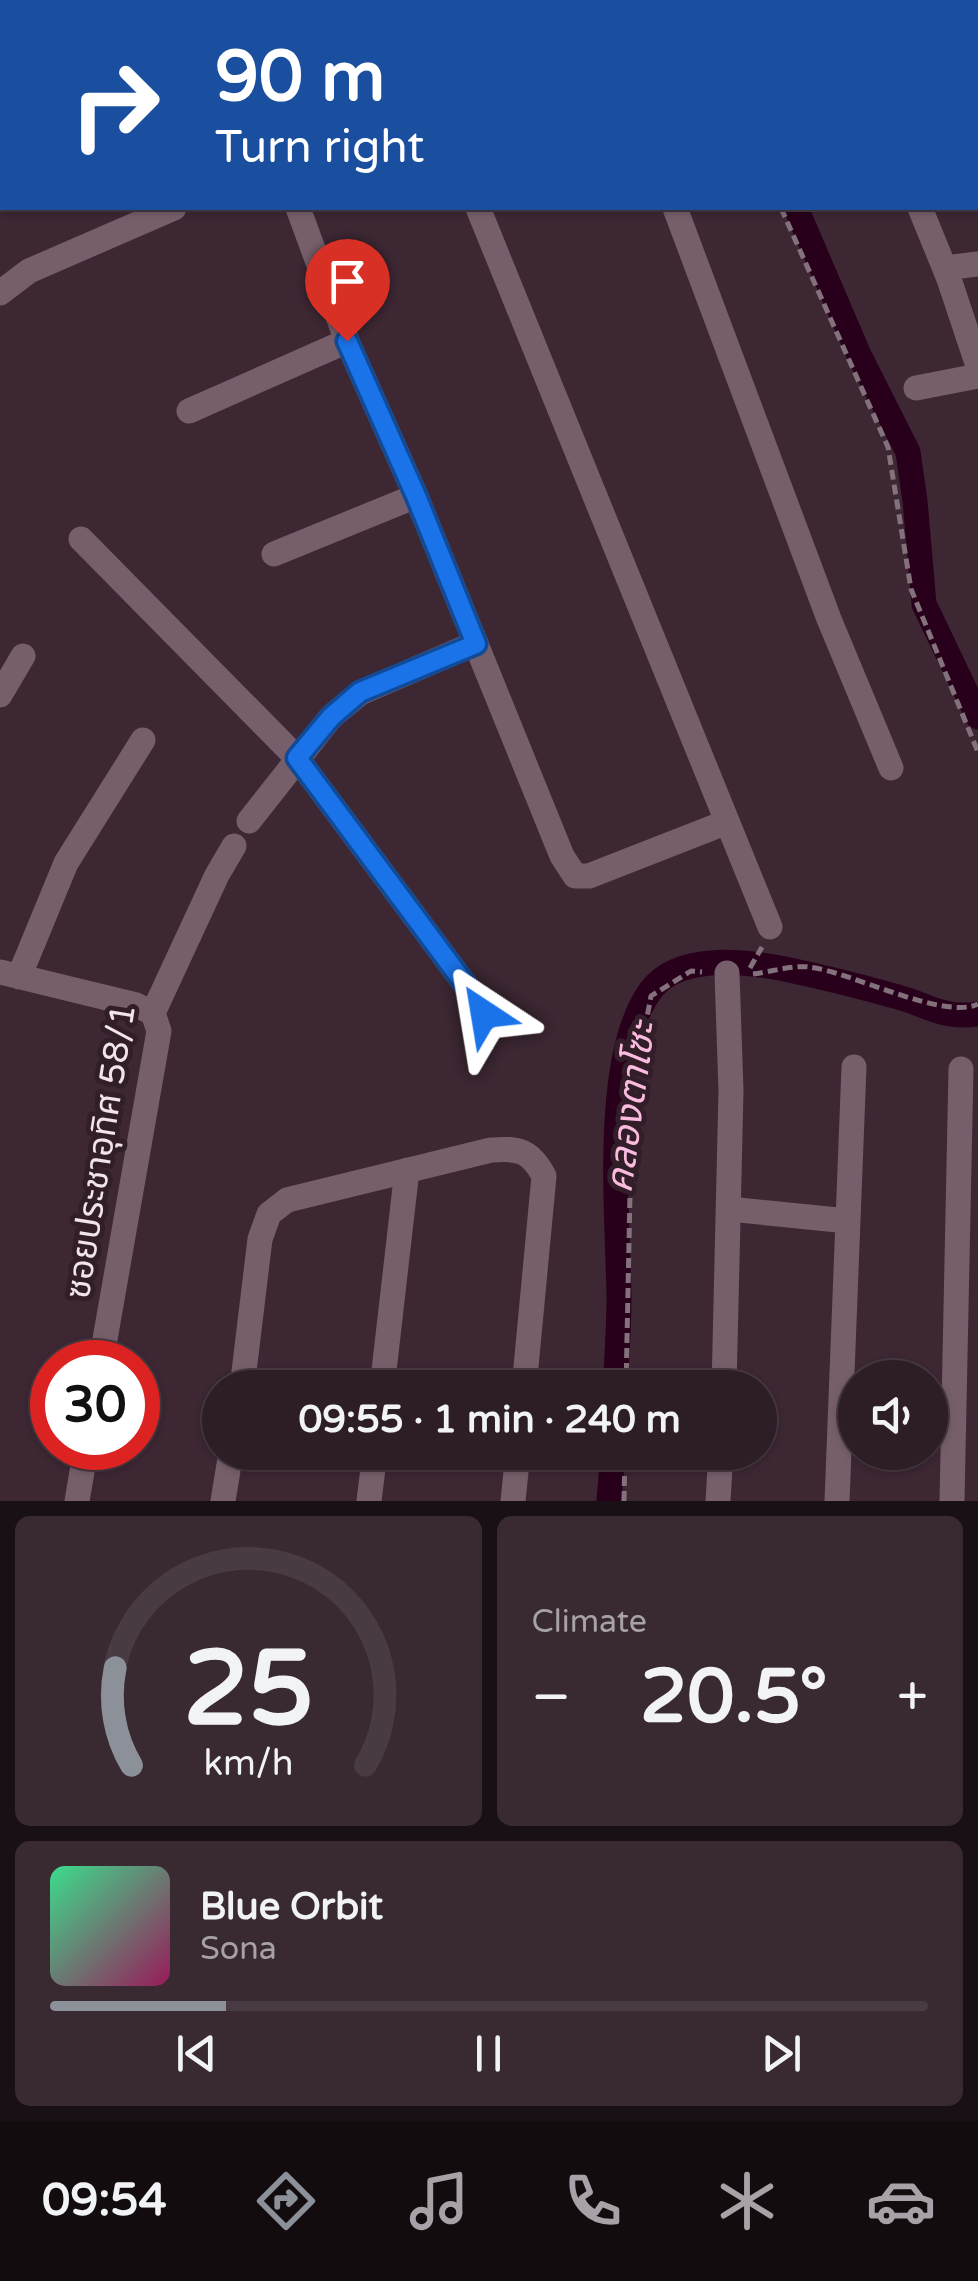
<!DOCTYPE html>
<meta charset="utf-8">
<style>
body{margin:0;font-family:"Varela Round","Noto Sans Thai",sans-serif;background:#392a32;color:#f1f3f6;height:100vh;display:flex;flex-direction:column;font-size:38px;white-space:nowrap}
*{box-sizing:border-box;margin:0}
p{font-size:32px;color:#a7a2a7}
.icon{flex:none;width:55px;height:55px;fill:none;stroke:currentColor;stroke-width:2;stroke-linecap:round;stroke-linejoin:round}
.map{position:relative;height:1501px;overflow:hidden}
.details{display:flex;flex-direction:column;gap:15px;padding:15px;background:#191015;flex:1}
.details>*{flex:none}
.top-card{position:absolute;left:0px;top:0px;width:980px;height:210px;box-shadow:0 2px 8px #0004,0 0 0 2px #483b43;background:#1a4fa0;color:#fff;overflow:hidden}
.fabs{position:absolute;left:838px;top:1360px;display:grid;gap:20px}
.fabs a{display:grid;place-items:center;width:110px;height:110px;border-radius:50%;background:#2d1d26;box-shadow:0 2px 8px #0004,0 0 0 2px #483b43;font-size:50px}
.speed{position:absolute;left:30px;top:1340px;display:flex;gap:20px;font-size:50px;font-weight:700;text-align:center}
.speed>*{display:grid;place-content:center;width:130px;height:130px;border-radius:50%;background:#2d1d26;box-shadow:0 2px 8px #0004,0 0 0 2px #483b43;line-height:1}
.speed .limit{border:15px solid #d22;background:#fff;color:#111}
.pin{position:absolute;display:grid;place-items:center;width:85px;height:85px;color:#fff;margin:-102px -42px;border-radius:50% 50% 50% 0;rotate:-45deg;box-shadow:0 0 10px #0007}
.pin .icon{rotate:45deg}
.me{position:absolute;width:110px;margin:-55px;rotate:327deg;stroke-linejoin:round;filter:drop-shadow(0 0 8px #0008)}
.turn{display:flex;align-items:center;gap:35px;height:210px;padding:0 50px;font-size:45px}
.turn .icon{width:130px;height:130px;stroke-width:2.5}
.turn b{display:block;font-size:70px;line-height:85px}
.big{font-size:75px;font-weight:700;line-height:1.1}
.details .tile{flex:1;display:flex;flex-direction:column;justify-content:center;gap:15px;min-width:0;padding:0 35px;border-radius:15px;background:#392a32}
.details .dial{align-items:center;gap:0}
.dial svg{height:260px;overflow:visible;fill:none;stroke:#483b43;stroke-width:7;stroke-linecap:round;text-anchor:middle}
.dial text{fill:#f1f3f6;stroke:none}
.song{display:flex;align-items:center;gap:30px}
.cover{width:120px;height:120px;border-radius:15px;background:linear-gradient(135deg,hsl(150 70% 55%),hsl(330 70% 35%))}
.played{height:10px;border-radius:5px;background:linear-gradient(90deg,#8c9099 20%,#483b43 20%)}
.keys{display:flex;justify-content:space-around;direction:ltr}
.heat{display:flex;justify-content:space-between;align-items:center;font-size:55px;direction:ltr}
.details .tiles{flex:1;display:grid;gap:15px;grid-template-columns:1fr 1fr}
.tile:last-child{grid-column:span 2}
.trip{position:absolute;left:202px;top:1370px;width:575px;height:100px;border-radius:50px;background:#2d1d26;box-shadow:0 2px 8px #0004,0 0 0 2px #483b43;font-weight:700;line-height:100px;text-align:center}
.tab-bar{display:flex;height:160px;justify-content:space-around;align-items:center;background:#120c0f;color:#a7a2a7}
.tab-bar .icon{width:70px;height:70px}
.tab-bar .selected{color:#8c9099}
.tab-bar b{font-size:45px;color:#f1f3f6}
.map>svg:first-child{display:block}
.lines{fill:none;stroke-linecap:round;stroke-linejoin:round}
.canal{stroke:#28001b;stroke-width:25}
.path{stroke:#83717b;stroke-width:5;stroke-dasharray:10 5;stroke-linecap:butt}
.minor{stroke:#765f6b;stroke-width:25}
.route-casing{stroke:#114b97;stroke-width:25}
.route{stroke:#1a73e8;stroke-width:18}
.labels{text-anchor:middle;stroke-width:10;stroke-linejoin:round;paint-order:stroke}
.street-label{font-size:35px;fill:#f2e4eb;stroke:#321e29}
.water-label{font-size:38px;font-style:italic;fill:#fabbdf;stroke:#321e29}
</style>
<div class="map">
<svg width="978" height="1501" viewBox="0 0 978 1501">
<rect width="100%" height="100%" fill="#3c2733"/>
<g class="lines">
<path class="canal" d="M717,0L718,2
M796,208L859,355L908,452L915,501L924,604L978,717
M615,1388C617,1357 619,1327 619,1296C618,1216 602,1056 651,990C678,954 741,961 780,968C819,976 859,986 898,997C930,1006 943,1019 978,1014
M609,1501L613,1452"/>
<path class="path" d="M700,0L701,2
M781,208L888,447L911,589L978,752
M750,968L762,947
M753,974C770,972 792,965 809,967C849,971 944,1021 978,1004
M626,1388L632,1098L651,996L691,971L702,972
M624,1501L625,1452"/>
<path class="minor" d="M835,0L836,2
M176,2L182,0
M603,2L611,0
M0,77L2,76
M298,208L347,341L416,496L562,856L575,876H589L727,822
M478,208L770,927
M675,208L829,619L891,768
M920,208L949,279L978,366
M945,268L978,264
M0,293L29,271L174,208
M916,388L978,376
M189,411L347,341
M81,539L297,758L473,995L483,1014
M274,554L416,496
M0,695L23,656
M249,821L331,717L360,693L476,643
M0,972L136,1005L153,1013
M19,977L66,863L143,740
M729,1209L848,1221
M101,1362L159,1031L153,1013L217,875L234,846
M242,1388L260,1239L269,1214L287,1200L491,1150C519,1148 530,1150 544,1176L524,1388
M382,1388L407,1170
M724,1388L731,1091L727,973
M77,1501L86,1448
M223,1501L231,1452
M369,1501L375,1452
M513,1501L518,1452
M718,1501L721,1452
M837,1501L854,1067
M952,1501L961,1069"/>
</g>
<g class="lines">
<g class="route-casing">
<path id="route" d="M347,341L416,496L476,644L360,692L331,717L297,758L473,995L484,1014"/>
</g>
<use href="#route" class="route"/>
</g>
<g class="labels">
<g class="street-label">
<text transform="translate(100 1151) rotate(-81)" y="12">ซอยประชาอุทิศ 58/1</text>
</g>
<g class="water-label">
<text transform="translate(630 1107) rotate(-82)" y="13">คลองตาโซะ</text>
</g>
</g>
</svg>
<div class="fabs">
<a><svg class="icon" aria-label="sound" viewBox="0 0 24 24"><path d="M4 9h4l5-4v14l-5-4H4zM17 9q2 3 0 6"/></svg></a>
</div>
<div class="speed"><div class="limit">30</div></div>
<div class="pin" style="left:347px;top:341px;background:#d93025"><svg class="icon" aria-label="arrive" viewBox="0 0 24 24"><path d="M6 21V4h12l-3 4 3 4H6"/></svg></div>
<svg class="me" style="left:484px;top:1014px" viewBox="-20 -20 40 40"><path d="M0-17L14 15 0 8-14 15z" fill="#1a73e8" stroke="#fff" stroke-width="4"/></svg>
<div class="trip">09:55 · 1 min · 240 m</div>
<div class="top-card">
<div class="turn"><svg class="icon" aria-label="right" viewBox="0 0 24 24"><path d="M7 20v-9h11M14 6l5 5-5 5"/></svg><div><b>90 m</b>Turn right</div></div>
</div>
</div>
<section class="details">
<div class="tiles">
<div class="tile dial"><svg viewBox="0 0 100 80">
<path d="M14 69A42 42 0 1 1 86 69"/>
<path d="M14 69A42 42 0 0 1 9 39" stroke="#8c9099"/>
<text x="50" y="56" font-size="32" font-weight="700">25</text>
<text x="50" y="72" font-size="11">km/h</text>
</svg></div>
<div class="tile"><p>Climate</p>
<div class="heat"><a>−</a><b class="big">20.5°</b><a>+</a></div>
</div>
<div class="tile">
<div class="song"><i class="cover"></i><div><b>Blue Orbit</b><p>Sona</p></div></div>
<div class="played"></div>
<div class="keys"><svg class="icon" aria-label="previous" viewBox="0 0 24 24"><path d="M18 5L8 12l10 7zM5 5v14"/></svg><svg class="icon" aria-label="pause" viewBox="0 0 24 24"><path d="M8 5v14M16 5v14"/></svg><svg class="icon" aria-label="next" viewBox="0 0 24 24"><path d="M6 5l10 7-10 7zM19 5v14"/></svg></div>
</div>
</div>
</section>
<nav class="tab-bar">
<b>09:54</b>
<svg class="icon selected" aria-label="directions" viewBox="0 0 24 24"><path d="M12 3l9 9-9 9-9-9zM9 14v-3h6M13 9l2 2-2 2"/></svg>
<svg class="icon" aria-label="music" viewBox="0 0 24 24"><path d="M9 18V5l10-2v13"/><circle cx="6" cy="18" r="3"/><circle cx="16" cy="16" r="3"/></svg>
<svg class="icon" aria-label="phone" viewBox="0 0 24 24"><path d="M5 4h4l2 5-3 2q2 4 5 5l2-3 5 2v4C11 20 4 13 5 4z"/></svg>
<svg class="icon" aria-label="climate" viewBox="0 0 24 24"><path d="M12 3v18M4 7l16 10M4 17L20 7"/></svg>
<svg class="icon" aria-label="car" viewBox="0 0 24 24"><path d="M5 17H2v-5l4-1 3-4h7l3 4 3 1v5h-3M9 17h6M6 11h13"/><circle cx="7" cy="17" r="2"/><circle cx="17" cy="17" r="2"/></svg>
</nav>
